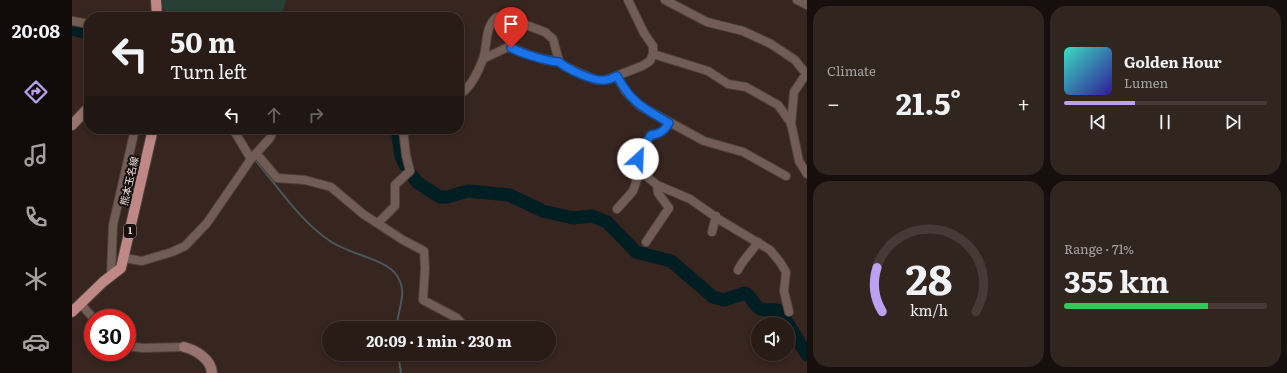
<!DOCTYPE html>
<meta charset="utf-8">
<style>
body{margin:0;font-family:Literata,"Noto Sans JP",serif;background:#312520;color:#f1f3f6;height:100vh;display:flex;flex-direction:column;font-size:15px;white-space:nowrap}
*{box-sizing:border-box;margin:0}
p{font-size:13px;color:#a5a1a1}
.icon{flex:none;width:22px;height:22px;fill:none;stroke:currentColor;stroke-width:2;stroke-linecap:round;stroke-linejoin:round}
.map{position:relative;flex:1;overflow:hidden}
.panel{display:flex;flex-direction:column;gap:6px;padding:6px;background:#170f0d;width:480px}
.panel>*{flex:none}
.top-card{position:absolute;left:12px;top:12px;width:380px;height:122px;border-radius:16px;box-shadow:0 2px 6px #0003,0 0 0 1px #453a36;background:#291c17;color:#f1f3f6;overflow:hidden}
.buttons{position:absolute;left:679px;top:317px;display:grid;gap:8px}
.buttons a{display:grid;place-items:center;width:44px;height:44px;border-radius:50%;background:#291c17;box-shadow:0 2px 6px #0003,0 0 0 1px #453a36;font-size:20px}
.speed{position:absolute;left:12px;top:309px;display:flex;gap:8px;font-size:20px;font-weight:700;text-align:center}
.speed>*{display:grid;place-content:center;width:52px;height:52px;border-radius:50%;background:#291c17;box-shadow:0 2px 6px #0003,0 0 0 1px #453a36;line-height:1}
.speed .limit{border:6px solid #d22;background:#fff;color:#111}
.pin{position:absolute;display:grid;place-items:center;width:34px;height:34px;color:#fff;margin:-41px -17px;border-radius:50% 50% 50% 0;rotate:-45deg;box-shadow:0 0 4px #0007}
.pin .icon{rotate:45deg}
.me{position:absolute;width:44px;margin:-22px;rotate:25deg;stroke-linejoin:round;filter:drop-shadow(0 0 3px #0008)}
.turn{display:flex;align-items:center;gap:14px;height:84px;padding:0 20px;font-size:18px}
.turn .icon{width:52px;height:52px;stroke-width:2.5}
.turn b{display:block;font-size:28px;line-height:34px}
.lanes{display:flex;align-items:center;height:38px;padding:0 20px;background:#0003;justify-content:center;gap:20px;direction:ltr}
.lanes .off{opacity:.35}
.big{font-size:30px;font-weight:700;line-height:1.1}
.panel .card{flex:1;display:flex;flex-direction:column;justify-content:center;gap:6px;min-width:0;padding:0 14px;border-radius:16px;background:#312520}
.panel .dial{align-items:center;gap:0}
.dial svg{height:104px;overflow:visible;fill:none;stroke:#453a36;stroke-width:7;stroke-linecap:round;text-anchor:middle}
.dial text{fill:#f1f3f6;stroke:none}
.song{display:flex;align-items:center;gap:12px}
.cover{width:48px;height:48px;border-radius:6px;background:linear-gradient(135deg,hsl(170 70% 55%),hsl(250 70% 35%))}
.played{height:4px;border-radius:2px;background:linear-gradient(90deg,#bca0f2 35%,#453a36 35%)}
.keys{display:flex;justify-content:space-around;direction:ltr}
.heat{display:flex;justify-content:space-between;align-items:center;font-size:22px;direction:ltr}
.charge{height:6px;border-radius:3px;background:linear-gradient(90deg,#34c759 71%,#453a36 0)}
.panel .tiles{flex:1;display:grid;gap:6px;grid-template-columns:repeat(2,1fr)}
.trip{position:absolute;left:250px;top:321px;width:234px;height:40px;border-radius:20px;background:#291c17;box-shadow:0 2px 6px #0003,0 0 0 1px #453a36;font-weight:700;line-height:40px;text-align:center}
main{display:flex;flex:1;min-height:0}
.tabs{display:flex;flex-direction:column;width:72px;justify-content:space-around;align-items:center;background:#100b09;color:#a5a1a1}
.tabs .icon{width:28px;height:28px}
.tabs .active{color:#bca0f2}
.tabs b{font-size:18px;color:#f1f3f6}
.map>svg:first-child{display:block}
.green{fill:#273f34}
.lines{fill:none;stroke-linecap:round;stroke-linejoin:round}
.stream{stroke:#48585b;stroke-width:2}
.river{stroke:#011e23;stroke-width:13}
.street-casing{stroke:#4f413b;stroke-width:10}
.secondary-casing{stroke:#4f413b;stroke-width:12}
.primary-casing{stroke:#4f413b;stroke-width:12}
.street{stroke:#725d56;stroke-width:8}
.secondary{stroke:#98736f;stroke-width:10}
.primary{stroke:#bf8887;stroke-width:10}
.route-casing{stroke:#114b97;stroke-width:10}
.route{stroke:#1a73e8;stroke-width:7}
.labels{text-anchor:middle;stroke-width:4;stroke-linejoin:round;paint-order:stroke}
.shield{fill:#18100d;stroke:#aea29f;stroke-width:1}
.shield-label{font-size:9px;font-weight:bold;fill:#eee1dd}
.street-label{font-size:10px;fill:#eee1dd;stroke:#18100d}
</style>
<main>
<nav class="tabs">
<b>20:08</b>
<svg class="icon active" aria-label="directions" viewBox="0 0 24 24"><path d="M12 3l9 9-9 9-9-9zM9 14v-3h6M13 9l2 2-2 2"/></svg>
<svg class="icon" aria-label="music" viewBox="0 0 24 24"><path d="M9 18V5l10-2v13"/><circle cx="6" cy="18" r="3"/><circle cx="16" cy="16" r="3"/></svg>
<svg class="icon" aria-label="phone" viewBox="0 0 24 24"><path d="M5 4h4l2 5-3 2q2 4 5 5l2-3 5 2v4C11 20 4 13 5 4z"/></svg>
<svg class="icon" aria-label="climate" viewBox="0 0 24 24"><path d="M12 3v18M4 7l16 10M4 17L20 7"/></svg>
<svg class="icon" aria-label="car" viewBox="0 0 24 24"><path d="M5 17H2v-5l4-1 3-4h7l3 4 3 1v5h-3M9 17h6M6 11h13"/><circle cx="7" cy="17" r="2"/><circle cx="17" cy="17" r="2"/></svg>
</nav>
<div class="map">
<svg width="735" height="373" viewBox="0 0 735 373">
<rect width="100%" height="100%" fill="#37251f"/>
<path class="green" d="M88,0H214L209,17H105L88,7Z"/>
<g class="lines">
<path class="stream" d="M184,161C207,188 228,221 258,241C274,253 312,259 323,273C338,292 325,307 325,328
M326,354L329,373"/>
<path class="river" d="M0,29L17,33
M325,129L329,156L333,165
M338,173L346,183L368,197H375L396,191L437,195L471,211L501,218L520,216L535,222L564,252L599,261L641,297L652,300L673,293C680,296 682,307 689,309C696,312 702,307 709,312L735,355"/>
<g class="street-casing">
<path id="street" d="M593,0L635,22L671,31L699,44L723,60L735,75
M725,0L735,5
M0,21L17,24
M581,54L636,71L656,84L674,87L706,105L719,123L727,161L735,174
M411,59L436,47C452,52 469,61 487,61
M545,77L554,92L568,106L632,141L671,152L714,176
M387,95C399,88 406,72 411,59C416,45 412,27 425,17L443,21L473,32L481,39L487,61L492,66L524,80H534L570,66L578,61L581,54V46L572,33L556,0
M719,125L722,92L734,74
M161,129L179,159
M184,153L205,178L233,180L259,187L291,214L331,240L352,251L353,268L351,300L385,318L394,328
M568,171L585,185L586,193L597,208L574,242
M585,185L618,199L648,220L698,250L708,262L714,272L712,291L717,312
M545,209L561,191L568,171L566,159L569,150L579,135C588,134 592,131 597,123
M307,222L323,206V185L338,171L334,155L331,129
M640,232L644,216
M52,258L70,261L100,252L113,246L135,223L179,159L198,138L202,129
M666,270C671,259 680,252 686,242
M39,275L41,225L63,129
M9,304L21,318
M55,346L71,348L112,347"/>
</g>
<g class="secondary-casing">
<path id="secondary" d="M0,125L17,107
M112,347C124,350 139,359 140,373"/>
</g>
<g class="primary-casing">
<path id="primary" d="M84,0L85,17
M0,312L31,282L49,268L81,129"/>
</g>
<use href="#street" class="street"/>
<use href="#secondary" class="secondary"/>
<use href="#primary" class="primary"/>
</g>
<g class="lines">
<g class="route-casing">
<path id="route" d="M439,48C451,54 474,61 487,62C495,69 522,82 533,80C537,80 541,78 545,76C560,104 572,108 597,123C592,131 588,134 579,135L569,150L566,159"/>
</g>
<use href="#route" class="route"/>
</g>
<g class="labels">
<rect class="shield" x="52" y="224" width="12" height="14" rx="3"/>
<g class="shield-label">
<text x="58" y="234">1</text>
</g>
<g class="street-label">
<text transform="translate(57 181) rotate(-77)" y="4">熊本玉名線</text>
</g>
</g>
</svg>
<div class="buttons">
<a><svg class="icon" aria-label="sound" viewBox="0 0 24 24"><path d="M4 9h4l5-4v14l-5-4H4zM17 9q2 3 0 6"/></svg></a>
</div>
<div class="speed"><div class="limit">30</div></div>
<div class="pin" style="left:439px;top:48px;background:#d93025"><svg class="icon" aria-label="arrive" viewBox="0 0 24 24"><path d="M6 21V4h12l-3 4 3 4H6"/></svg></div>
<svg class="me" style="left:566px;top:159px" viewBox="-20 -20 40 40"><circle r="19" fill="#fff"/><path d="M0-13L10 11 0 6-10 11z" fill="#1a73e8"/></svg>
<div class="trip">20:09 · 1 min · 230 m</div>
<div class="top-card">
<div class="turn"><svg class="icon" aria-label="left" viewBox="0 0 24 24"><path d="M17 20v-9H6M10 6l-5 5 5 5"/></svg><div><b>50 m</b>Turn left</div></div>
<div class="lanes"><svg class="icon" aria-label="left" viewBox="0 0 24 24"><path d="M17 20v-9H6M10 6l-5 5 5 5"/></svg><svg class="icon off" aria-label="ahead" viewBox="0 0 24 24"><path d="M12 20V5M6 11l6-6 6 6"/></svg><svg class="icon off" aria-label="right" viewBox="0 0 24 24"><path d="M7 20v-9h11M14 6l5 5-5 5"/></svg></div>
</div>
</div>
<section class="panel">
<div class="tiles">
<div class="card"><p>Climate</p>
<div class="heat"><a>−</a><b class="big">21.5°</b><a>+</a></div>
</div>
<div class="card">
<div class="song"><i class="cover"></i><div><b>Golden Hour</b><p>Lumen</p></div></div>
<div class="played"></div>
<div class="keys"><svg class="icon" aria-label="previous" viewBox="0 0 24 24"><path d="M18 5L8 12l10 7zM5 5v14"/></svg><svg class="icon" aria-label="pause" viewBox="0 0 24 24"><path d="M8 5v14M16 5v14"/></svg><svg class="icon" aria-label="next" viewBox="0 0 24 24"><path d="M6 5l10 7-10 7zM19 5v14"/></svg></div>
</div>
<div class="card dial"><svg viewBox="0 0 100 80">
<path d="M14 69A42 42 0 1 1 86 69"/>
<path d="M14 69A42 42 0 0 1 10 35" stroke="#bca0f2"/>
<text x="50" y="56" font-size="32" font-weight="700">28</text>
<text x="50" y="72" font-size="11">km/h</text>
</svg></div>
<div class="card"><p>Range · 71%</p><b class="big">355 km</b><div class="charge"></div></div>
</div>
</section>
</main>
